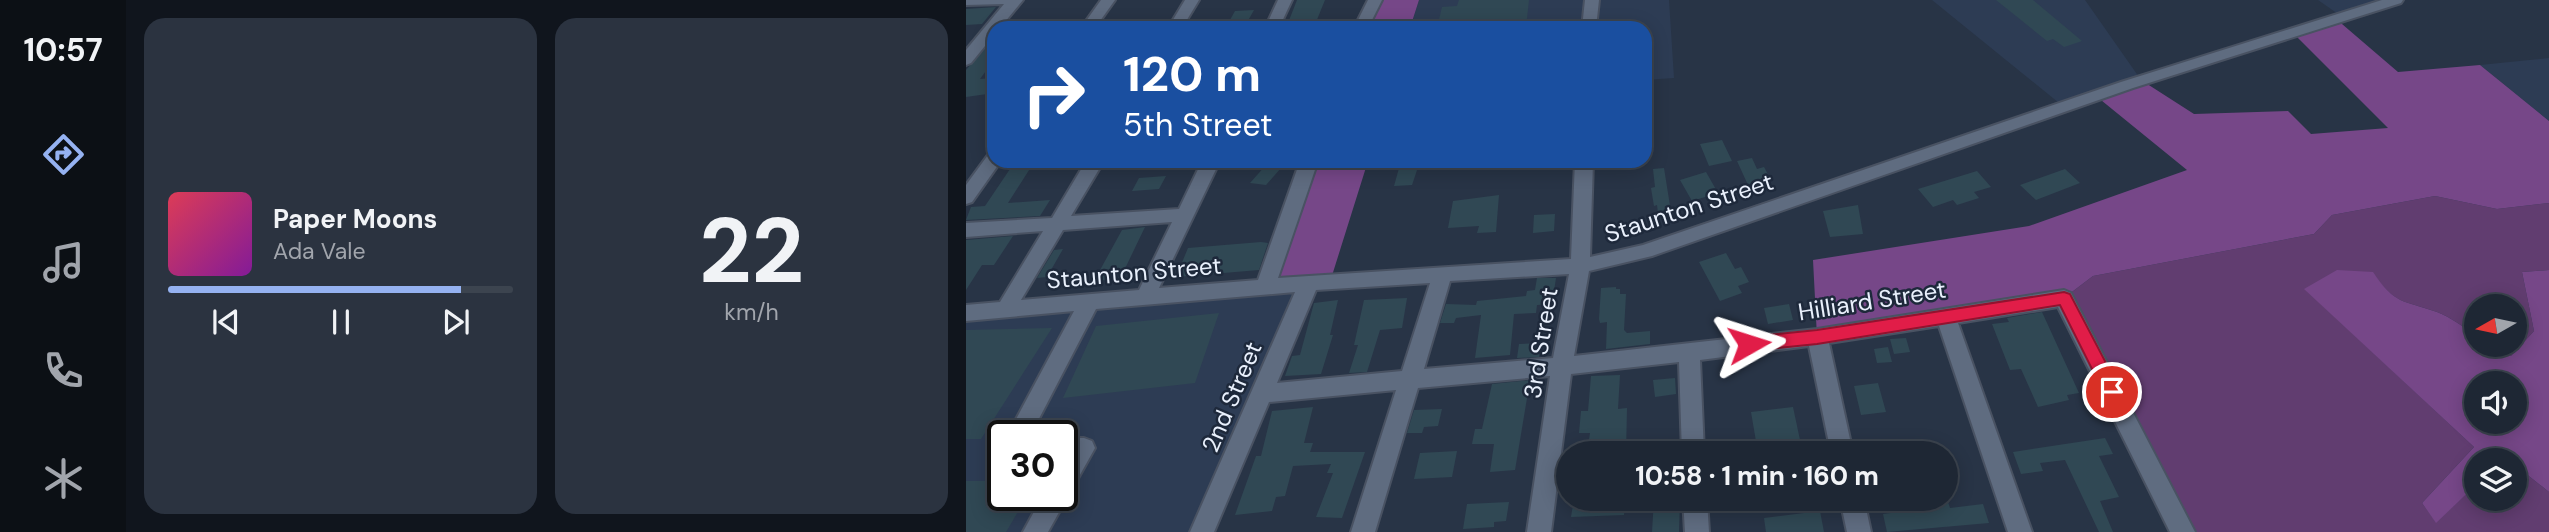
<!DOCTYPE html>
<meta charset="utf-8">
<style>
body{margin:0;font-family:"DM Sans",sans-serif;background:#2b3340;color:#f1f3f6;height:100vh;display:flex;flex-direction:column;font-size:26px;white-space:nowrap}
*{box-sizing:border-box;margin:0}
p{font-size:23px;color:#a1a5ac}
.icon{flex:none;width:38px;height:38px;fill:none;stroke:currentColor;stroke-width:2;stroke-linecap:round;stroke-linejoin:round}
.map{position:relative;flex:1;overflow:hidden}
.details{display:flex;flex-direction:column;gap:18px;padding:18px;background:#10151d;width:840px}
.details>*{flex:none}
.guide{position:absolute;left:21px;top:21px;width:665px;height:147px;border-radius:21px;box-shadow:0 4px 18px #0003,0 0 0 2px #3c444f;background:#1a4fa0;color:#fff;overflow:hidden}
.needle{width:46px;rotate:261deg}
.buttons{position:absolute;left:1498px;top:294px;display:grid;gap:14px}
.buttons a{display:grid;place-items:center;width:63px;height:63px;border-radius:50%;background:#1e2734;box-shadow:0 4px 18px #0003,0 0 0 2px #3c444f;font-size:35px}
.speed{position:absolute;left:21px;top:420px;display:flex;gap:14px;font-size:35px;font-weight:700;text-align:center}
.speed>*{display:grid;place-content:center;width:91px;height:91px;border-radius:50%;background:#1e2734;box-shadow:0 4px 18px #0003,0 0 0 2px #3c444f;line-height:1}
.speed .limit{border:4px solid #111;border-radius:10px;background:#fff;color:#111}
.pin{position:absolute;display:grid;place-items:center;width:60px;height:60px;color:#fff;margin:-30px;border:4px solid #fff;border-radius:50%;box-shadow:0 2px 7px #0007}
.me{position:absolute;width:77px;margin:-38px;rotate:84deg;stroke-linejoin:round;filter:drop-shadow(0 0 5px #0008)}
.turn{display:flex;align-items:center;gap:24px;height:147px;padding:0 21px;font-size:32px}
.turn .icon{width:91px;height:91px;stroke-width:2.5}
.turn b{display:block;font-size:49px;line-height:60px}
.details .tile{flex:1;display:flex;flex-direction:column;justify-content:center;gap:10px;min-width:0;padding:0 24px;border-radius:21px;background:#2b3340}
.details .dial{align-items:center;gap:0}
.dial b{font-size:91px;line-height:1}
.song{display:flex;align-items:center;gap:21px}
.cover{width:84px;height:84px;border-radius:10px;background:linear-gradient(135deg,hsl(350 70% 55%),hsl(290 70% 35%))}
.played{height:7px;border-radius:4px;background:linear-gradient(90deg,#95b2f1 85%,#3c444f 85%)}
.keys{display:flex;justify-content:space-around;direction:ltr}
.details .tiles{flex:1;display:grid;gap:18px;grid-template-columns:repeat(2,1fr)}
.trip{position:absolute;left:590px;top:441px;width:402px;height:70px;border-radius:35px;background:#1e2734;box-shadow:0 4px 18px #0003,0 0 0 2px #3c444f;font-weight:800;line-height:70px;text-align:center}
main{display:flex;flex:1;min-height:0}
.tabs{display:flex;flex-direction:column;width:126px;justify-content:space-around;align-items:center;background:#0c1015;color:#a1a5ac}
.tabs .icon{width:49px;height:49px}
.tabs .current{color:#95b2f1}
.tabs b{font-size:32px;color:#f1f3f6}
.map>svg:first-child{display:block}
.built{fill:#2d3c54;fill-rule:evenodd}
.green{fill:#613d70}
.forest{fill:#764788;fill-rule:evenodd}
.building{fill:#304854}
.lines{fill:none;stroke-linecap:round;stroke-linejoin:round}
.minor-casing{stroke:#495262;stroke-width:4}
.minor{fill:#5f6c80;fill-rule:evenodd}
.route{fill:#e11d48;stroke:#92132f;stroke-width:2}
.labels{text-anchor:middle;stroke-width:5;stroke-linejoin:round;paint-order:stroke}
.street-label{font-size:24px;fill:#e9f0fc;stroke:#1e293b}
</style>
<main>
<nav class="tabs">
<b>10:57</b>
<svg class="icon current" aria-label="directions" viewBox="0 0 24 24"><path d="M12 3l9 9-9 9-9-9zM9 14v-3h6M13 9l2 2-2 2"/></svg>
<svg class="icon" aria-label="music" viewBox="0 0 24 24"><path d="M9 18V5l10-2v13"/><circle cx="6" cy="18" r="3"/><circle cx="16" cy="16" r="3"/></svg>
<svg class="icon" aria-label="phone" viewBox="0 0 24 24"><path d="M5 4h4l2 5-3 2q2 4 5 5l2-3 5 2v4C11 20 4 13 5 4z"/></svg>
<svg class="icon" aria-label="climate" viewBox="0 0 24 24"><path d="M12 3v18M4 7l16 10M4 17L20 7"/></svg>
</nav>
<section class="details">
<div class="tiles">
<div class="tile">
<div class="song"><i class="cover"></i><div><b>Paper Moons</b><p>Ada Vale</p></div></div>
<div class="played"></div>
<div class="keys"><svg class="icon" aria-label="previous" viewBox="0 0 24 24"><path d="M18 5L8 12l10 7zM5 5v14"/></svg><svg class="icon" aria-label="pause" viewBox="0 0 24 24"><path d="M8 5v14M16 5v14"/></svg><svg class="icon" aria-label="next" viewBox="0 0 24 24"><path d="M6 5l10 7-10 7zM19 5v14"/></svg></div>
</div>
<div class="tile dial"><b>22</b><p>km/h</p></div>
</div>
</section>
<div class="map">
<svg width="1583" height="532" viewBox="0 0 1583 532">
<rect width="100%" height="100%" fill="#283446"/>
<path class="built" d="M453,0H703L708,78L679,80V28H444Z
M966,0H1119L1175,80L1098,107Z
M1352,0H1430L1375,16Z
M1583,58V121L1514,65Z
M343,283L236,532H0V313ZM37,436H96V495H37Z"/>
<path class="green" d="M1469,196L1531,209L1583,203V270L1556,272L1568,331L1545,356L1526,345H1549V306H1510V335C1498,328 1485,317 1471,312C1437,300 1429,305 1406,272L1339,289L1508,447L1456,503L1470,522L1510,485V499H1549V465L1583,492V532H1217L1098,298L1127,276L1348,234L1366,215Z"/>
<path class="forest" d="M409,0H453L444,28H395Z
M1369,18L1432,72L1514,65L1583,121V203L1531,209L1469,196L1366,215L1348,234L1127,276L1098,298L851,337L847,260L1063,226L1221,170L1130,96L1175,80L1228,114L1322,111L1345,134L1422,128L1326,32Z
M343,161H402L364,282L300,286Z
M1371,270L1407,272C1429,305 1437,300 1471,312C1485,317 1498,328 1510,335V345H1526L1545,356L1568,331L1556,272L1583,270V492L1549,465V460L1539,458L1536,460H1510V485L1470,523L1456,503L1508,447L1338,289ZM1510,383H1549V422H1510Z"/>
<path class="building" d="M331,0H359L348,27L320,28Z
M493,0H563L560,28H471L476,7L491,6Z
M1030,0H1067L1116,41L1098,47L1087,39L1081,41Z
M30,7L16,24L0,25V9Z
M288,10L279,26L260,27L269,11Z
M28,39V60L14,79L28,78V93L0,97V70Z
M756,140L766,161L743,166L734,144Z
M786,158L791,169L798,167L805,180L782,185L771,161Z
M435,161H454L446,185L428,186Z
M300,165L315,168L300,185L284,183Z
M65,167L42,203L84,200L74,216L0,220L5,207L19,206L44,169Z
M698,168L705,212L692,213L691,205L688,206L685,188L689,187L687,169Z
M1099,169L1114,183L1070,200L1054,185Z
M1011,171L1025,187L1008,192L1013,198L991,205L987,200L967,207L952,189Z
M740,172L752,193L726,201L714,180Z
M200,176L193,189L166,191L173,178Z
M533,195L530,232L511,233L513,226L482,228L487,201Z
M892,205L897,234L864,237L857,211Z
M589,214L588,231L567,233L568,215Z
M179,227L154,279L128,281L156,230Z
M47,236L28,265H16L0,290V240Z
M295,242L302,243L293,270L210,277L222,248Z
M97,249L81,277L71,278L88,250Z
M760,253L769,269L775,267L783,282L772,286L776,293L754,301L733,262Z
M571,278H590L586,304L571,305L570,313L548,314L544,355L509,358L515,315L490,318L488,323H474L480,304L510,305L511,301L560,296L561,291L569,290Z
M650,287V289H654V294H660L658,330L661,333L684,331V344L640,349L641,322L634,323L633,319L635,288Z
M441,298L436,328L414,330L401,372L383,373L392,345H388L398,300Z
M372,300L364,335H367L355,374L319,376L326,356L334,355L348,303Z
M823,304L827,320L802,324L798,308Z
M1076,312L1113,393L1101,395L1103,400L1072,407L1055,369L1044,370L1026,324L1043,322L1041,318Z
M253,313L229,383L97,398L130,326Z
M86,328L15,439H0V330Z
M940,338L944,352L928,354L924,339Z
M575,343L573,357L551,358L553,344Z
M922,347L926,362L911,363L908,349Z
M654,375L652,409L661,408L660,453H621L624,433H613L615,411H622L625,376Z
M709,378L710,394L689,397L687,380Z
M564,380L549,470L524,472L528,444H506L509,429H516L526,384Z
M912,383L920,412L895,415L888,386Z
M347,407L338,443H347L344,452H399L376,518L350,517L367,473H361L365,464L327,466L319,496L310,497L306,511L269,515L290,456H295L306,411Z
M827,407L834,440H839L842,453H792L785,412Z
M476,409L472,426L458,427L456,433H441L448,410Z
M1139,438L1147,454L1133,456L1153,497L1134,501L1147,532H1133L1099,460L1074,463L1077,471L1055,474L1047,452Z
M945,439L949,453H902L901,445Z
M491,451L486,477L448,479L454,453Z
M0,481H37V495H62L40,532H0Z
M608,499H659L658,515L605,517Z
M688,499H714L713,532H686Z
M960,499H981L984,508L1017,504L1023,523L921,532L917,514L962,508Z
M543,502L540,521L528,522V527L497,529L501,504Z
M854,511L858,532H800L798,518Z"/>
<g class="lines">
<g class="minor-casing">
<path id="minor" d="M0,0H57L34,28H28V35L5,63L0,65V50L38,4L0,5Z
M135,0H149L129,28H115Z
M219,0H233L216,28H202Z
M312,0H326L313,28H299Z
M402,0H416L402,28H388Z
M619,0H633L630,28H616Z
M1416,0H1437L1435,3L1167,88L686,256L623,271L608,356L851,329L1098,290L1105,293L1229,532H1204L1092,307L992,323L1066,532H1042L973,326L863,343L887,453H865L843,346L734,360L738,453H716L713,362L605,374L585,532H561L584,376L452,388L409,532H385L430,390L303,402L248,532H224L329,292L130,309L64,436H41L108,311L0,321V305L34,302L77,231L0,237V223L86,218L120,161H138L105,216L213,209L236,161H254L193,288L292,280L334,161H352L312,278L605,259L609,161H627L624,257L677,245L1155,82ZM206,222L173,290L55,300L97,230ZM603,274L587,358L458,369L484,281ZM464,283L436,371L311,383L350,290Z
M28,153V161H35L6,202L0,204V185L22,155Z
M96,438H118L126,441L129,448L82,532H57L77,495H96V463L99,458H96Z
M717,499H741L743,532H719Z
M874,499H898L905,532H881Z"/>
</g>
<use href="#minor" class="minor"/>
</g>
<path class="route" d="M1098,292L1104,294L1152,386L1155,392L1152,397L1146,399L1140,397L1094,305L851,344L783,351L777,349L774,344L777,339L783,337L851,330Z"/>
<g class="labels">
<g class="street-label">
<text transform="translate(723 208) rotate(-18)" y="8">Staunton Street</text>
<text transform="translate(168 273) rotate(-5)" y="8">Staunton Street</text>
<text transform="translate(906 301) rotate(-9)" y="8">Hilliard Street</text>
<text transform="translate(575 343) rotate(-81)" y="8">3rd Street</text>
<text transform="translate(266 397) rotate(-67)" y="8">2nd Street</text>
</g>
</g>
</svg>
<div class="buttons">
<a><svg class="needle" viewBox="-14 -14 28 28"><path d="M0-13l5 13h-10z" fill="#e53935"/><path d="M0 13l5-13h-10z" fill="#a1a5ac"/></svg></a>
<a><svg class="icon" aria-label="sound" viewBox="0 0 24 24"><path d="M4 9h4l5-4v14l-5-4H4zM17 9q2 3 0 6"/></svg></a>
<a><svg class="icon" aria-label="layers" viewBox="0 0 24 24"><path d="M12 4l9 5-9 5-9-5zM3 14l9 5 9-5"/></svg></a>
</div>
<div class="speed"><div class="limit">30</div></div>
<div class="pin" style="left:1146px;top:392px;background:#d93025"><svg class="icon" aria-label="arrive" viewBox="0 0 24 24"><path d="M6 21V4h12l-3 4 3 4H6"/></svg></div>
<svg class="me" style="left:783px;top:344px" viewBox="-20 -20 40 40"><path d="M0-17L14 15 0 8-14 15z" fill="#e11d48" stroke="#fff" stroke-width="4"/></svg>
<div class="trip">10:58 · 1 min · 160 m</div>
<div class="guide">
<div class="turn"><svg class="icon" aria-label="right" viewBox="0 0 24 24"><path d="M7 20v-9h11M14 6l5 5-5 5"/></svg><div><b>120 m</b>5th Street</div></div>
</div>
</div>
</main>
